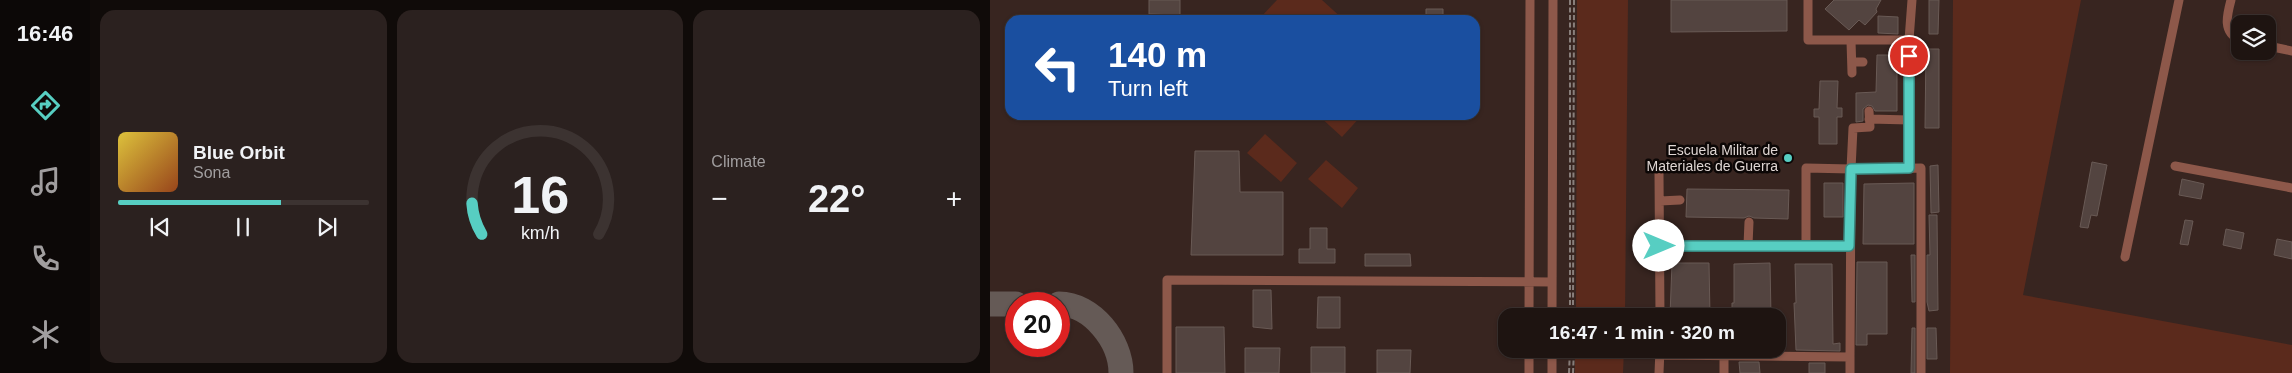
<!DOCTYPE html>
<meta charset="utf-8">
<style>
body{margin:0;font-family:Arial,sans-serif;background:#2b211f;color:#f1f3f6;height:100vh;display:flex;flex-direction:column;font-size:19px;white-space:nowrap}
*{box-sizing:border-box;margin:0}
p{font-size:16px;color:#a19e9f}
.icon{flex:none;width:28px;height:28px;fill:none;stroke:currentColor;stroke-width:2;stroke-linecap:round;stroke-linejoin:round}
.map{position:relative;flex:1;overflow:hidden}
.drawer{display:flex;flex-direction:column;gap:10px;padding:10px;background:#100b09;width:900px}
.drawer>*{flex:none}
.hud{position:absolute;left:15px;top:15px;width:475px;height:105px;border-radius:15px;box-shadow:0 1px 4px #0004,0 0 0 1px #3c3331;background:#1a4fa0;color:#fff;overflow:hidden}
.controls{position:absolute;left:1241px;top:15px;display:grid;gap:10px}
.controls a{display:grid;place-items:center;width:45px;height:45px;border-radius:10px;background:#1e1411;box-shadow:0 1px 4px #0004,0 0 0 1px #3c3331;font-size:25px}
.speed{position:absolute;left:15px;top:292px;display:flex;gap:10px;font-size:25px;font-weight:700;text-align:center}
.speed>*{display:grid;place-content:center;width:65px;height:65px;border-radius:50%;background:#1e1411;box-shadow:0 1px 4px #0004,0 0 0 1px #3c3331;line-height:1}
.speed .limit{border:8px solid #d22;background:#fff;color:#111}
.pin{position:absolute;display:grid;place-items:center;width:42px;height:42px;color:#fff;margin:-21px;border:2px solid #fff;border-radius:50%;box-shadow:0 1px 5px #0007}
.me{position:absolute;width:55px;margin:-28px;rotate:90deg;stroke-linejoin:round;filter:drop-shadow(0 0 4px #0008)}
.turn{display:flex;align-items:center;gap:18px;height:105px;padding:0 20px;font-size:22px}
.turn .icon{width:65px;height:65px;stroke-width:2.5}
.turn b{display:block;font-size:35px;line-height:42px}
.big{font-size:38px;font-weight:800;line-height:1.1}
.drawer .card{flex:1;display:flex;flex-direction:column;justify-content:center;gap:8px;min-width:0;padding:0 18px;border-radius:15px;background:#2b211f}
.drawer .dial{align-items:center;gap:0}
.dial svg{height:130px;overflow:visible;fill:none;stroke:#3c3331;stroke-width:7;stroke-linecap:round;text-anchor:middle}
.dial text{fill:#f1f3f6;stroke:none}
.song{display:flex;align-items:center;gap:15px}
.cover{width:60px;height:60px;border-radius:8px;background:linear-gradient(135deg,hsl(50 70% 55%),hsl(20 70% 35%))}
.played{height:5px;border-radius:2px;background:linear-gradient(90deg,#57cec2 65%,#3c3331 65%)}
.keys{display:flex;justify-content:space-around;direction:ltr}
.heat{display:flex;justify-content:space-between;align-items:center;font-size:28px;direction:ltr}
.drawer .tiles{flex:1;display:grid;gap:10px;grid-template-columns:repeat(3,1fr)}
.trip{position:absolute;left:508px;top:308px;width:288px;height:50px;border-radius:15px;background:#1e1411;box-shadow:0 1px 4px #0004,0 0 0 1px #3c3331;font-weight:800;line-height:50px;text-align:center}
main{display:flex;flex:1;min-height:0}
.tab-bar{display:flex;flex-direction:column;width:90px;justify-content:space-around;align-items:center;background:#0c0807;color:#a19e9f}
.tab-bar .icon{width:35px;height:35px}
.tab-bar .selected{color:#57cec2}
.tab-bar b{font-size:22px;color:#f1f3f6}
.map>svg:first-child{display:block}
.built{fill:#382520;fill-rule:evenodd}
.green{fill:#5b2a1c}
.lines{fill:none;stroke-linecap:round;stroke-linejoin:round}
.taxiway{stroke:#655a56;stroke-width:25}
.building{fill:#534440;stroke:#695a55}
.path{stroke:#897f7b;stroke-width:2;stroke-dasharray:5 2.5;stroke-linecap:butt}
.minor{stroke:#8d584a;stroke-width:9}
.route-casing{stroke:#39867e;stroke-width:12}
.route{stroke:#57cec2;stroke-width:9}
.poi-dot{fill:#57cec2;stroke:#0c0706;stroke-width:2}
.labels{text-anchor:middle;stroke-width:5;stroke-linejoin:round;paint-order:stroke}
.poi-label{font-size:14px;fill:#dfd6d3;stroke:#0c0706;text-anchor:end}
</style>
<main>
<nav class="tab-bar">
<b>16:46</b>
<svg class="icon selected" aria-label="directions" viewBox="0 0 24 24"><path d="M12 3l9 9-9 9-9-9zM9 14v-3h6M13 9l2 2-2 2"/></svg>
<svg class="icon" aria-label="music" viewBox="0 0 24 24"><path d="M9 18V5l10-2v13"/><circle cx="6" cy="18" r="3"/><circle cx="16" cy="16" r="3"/></svg>
<svg class="icon" aria-label="phone" viewBox="0 0 24 24"><path d="M5 4h4l2 5-3 2q2 4 5 5l2-3 5 2v4C11 20 4 13 5 4z"/></svg>
<svg class="icon" aria-label="climate" viewBox="0 0 24 24"><path d="M12 3v18M4 7l16 10M4 17L20 7"/></svg>
</nav>
<section class="drawer">
<div class="tiles">
<div class="card">
<div class="song"><i class="cover"></i><div><b>Blue Orbit</b><p>Sona</p></div></div>
<div class="played"></div>
<div class="keys"><svg class="icon" aria-label="previous" viewBox="0 0 24 24"><path d="M18 5L8 12l10 7zM5 5v14"/></svg><svg class="icon" aria-label="pause" viewBox="0 0 24 24"><path d="M8 5v14M16 5v14"/></svg><svg class="icon" aria-label="next" viewBox="0 0 24 24"><path d="M6 5l10 7-10 7zM19 5v14"/></svg></div>
</div>
<div class="card dial"><svg viewBox="0 0 100 80">
<path d="M14 69A42 42 0 1 1 86 69"/>
<path d="M14 69A42 42 0 0 1 8 50" stroke="#57cec2"/>
<text x="50" y="56" font-size="32" font-weight="700">16</text>
<text x="50" y="72" font-size="11">km/h</text>
</svg></div>
<div class="card"><p>Climate</p>
<div class="heat"><a>−</a><b class="big">22°</b><a>+</a></div>
</div>
</div>
</section>
<div class="map">
<svg width="1302" height="373" viewBox="0 0 1302 373">
<rect width="100%" height="100%" fill="#281b17"/>
<path class="built" d="M0,0H1302V373H0ZM20,20H485V115H20ZM1250,24H1278V51H1250ZM26,304H69V346H26ZM516,316H786V349H516Z"/>
<path class="green" d="M287,0H332L354,20H268Z
M587,0H638L635,316H586Z
M963,0H1091L1033,295L1302,345V373H960Z
M328,115H372L352,137Z
M275,134L307,163L291,182L257,153Z
M336,160L368,188L352,208L318,179Z
M585,349H634L633,373H585Z"/>
<g class="lines">
<path class="taxiway" d="M0,304H26
M69,304C102,304 131,341 131,373"/>
</g>
<path class="building" d="M159,0H190V15L159,14Z
M681,0H797V31L681,32Z
M844,0H891L886,9L887,12L875,25L869,20L859,30L835,9Z
M939,0H949L948,34H939Z
M436,9H453V20H436Z
M888,16L908,17V34L888,33Z
M936,49H949V128H935Z
M887,55H907V111H885L882,106L878,105L873,109V121L866,122V93L886,92Z
M830,81H848L847,108H852V117H847V144H829V117H824V109H829Z
M205,151H249L250,192H293V255H201Z
M1102,162L1117,165L1107,216L1101,215L1098,228L1090,227Z
M948,165L949,212L941,213L940,166Z
M1192,179L1214,184L1211,199L1189,195Z
M834,183H853V217H834Z
M924,183V244H873L874,184Z
M697,189L799,190L798,219L764,218L759,216L754,218L696,217Z
M939,215H947L948,310L939,311L937,302V255H940Z
M1195,220L1203,221L1198,245L1190,244Z
M320,228H337V249H345V263H309V249H320Z
M1236,229L1254,233L1251,249L1233,245Z
M1287,239L1302,242V259L1284,255Z
M375,254H420L421,266H375Z
M921,255H925V302H922Z
M867,262H897V334H877V345H866Z
M682,263H719L720,316H680Z
M780,263L781,316H742V303H744V264Z
M805,264H842L843,344L850,343V351L806,350L804,303H806Z
M263,290H281L282,329L263,327Z
M328,297H350V328H327Z
M186,327H234L235,373H186Z
M922,328H925V373H921Z
M937,328H946L947,359H937Z
M321,347H355V373H321Z
M255,348H290L289,373H255Z
M387,350H421L420,373H387Z
M749,362H769L770,373H750Z
M819,363H835V373H819Z"/>
<g class="lines">
<path class="path" d="M580,0V316
M584,0L583,308L585,316
M579,373L580,349
M583,373L584,349"/>
<path class="minor" d="M818,0V40H919
M1241,0C1237,15 1232,32 1250,40
M861,41L862,73
M1278,46L1302,51
M862,62H873
M879,111L880,127L863,128L861,169L931,168V373
M879,119L920,120
M1185,166L1302,188
M919,168V40L922,0
M669,174L670,316
M670,201L690,200
M669,245L859,246
M758,245L759,222
M1135,257L1189,0
M539,316L540,0
M562,316L563,0
M734,351V373
M670,355L860,357L861,169L816,168V247
M860,357V373
M177,373V280L562,282
M539,373V349
M562,373V349
M669,373L670,349"/>
</g>
<g class="lines">
<g class="route-casing">
<path id="route" d="M669,246H859L861,169L919,168V56"/>
</g>
<use href="#route" class="route"/>
</g>
<circle class="poi-dot" cx="798" cy="158" r="5"/>
<g class="labels">
<g class="poi-label">
<text x="788" y="155">Escuela Militar de<tspan x="788" dy="16">Materiales de Guerra</tspan></text>
</g>
</g>
</svg>
<div class="controls">
<a><svg class="icon" aria-label="layers" viewBox="0 0 24 24"><path d="M12 4l9 5-9 5-9-5zM3 14l9 5 9-5"/></svg></a>
</div>
<div class="speed"><div class="limit">20</div></div>
<div class="pin" style="left:919px;top:56px;background:#d93025"><svg class="icon" aria-label="arrive" viewBox="0 0 24 24"><path d="M6 21V4h12l-3 4 3 4H6"/></svg></div>
<svg class="me" style="left:669px;top:246px" viewBox="-20 -20 40 40"><circle r="19" fill="#fff"/><path d="M0-13L10 11 0 6-10 11z" fill="#57cec2"/></svg>
<div class="trip">16:47 · 1 min · 320 m</div>
<div class="hud">
<div class="turn"><svg class="icon" aria-label="left" viewBox="0 0 24 24"><path d="M17 20v-9H6M10 6l-5 5 5 5"/></svg><div><b>140 m</b>Turn left</div></div>
</div>
</div>
</main>
